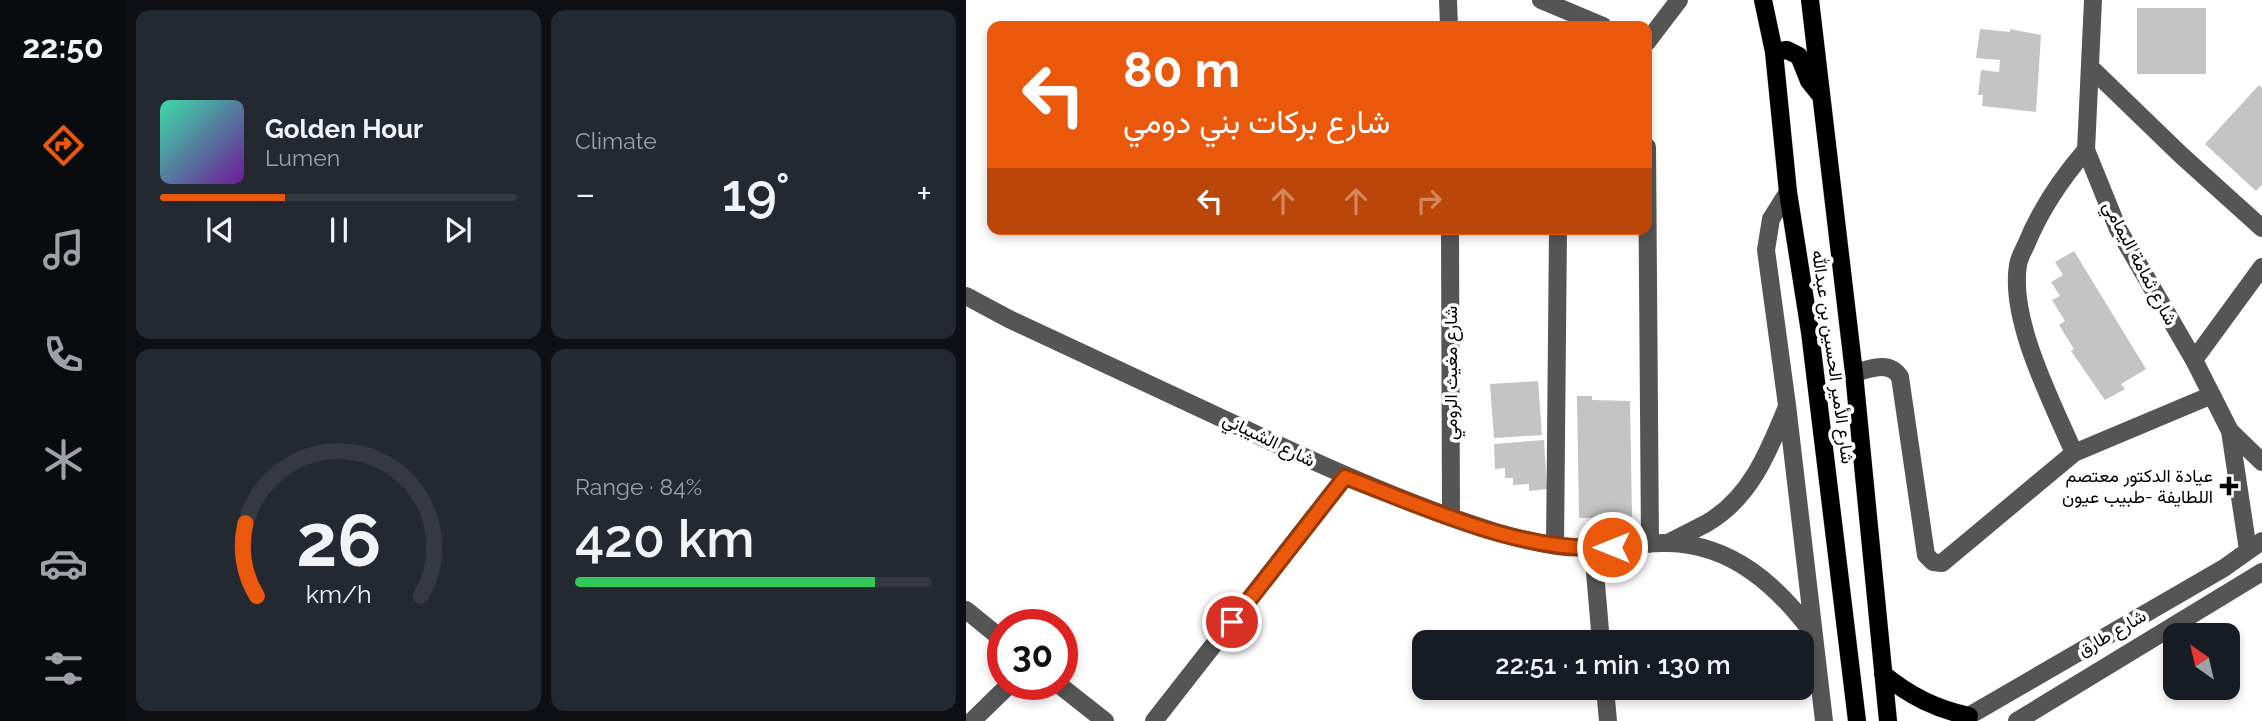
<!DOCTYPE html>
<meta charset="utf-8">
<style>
body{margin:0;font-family:Raleway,Vazirmatn,sans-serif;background:#242831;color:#f1f3f6;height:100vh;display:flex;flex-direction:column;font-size:26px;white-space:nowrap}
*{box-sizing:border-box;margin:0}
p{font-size:23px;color:#9ea1a6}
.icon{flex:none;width:38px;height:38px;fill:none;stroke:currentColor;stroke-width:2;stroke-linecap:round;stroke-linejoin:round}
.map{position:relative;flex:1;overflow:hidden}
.panel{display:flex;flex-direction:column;gap:10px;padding:10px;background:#0d0f14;width:840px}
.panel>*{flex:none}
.banner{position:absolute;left:21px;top:21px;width:665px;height:214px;border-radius:14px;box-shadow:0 4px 10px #0003;background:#ea580c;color:#fff;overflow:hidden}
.needle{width:46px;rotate:326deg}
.fabs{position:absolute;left:1197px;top:623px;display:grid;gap:14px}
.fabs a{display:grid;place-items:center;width:77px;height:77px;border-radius:14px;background:#171b24;box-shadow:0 4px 10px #0003;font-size:35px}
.speed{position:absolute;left:21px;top:609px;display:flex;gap:14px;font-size:35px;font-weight:700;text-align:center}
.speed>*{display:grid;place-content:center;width:91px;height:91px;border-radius:50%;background:#171b24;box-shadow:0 4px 10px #0003;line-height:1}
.speed .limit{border:10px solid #d22;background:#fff;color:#111}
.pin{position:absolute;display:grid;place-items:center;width:60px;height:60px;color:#fff;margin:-30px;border:4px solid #fff;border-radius:50%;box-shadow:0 2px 7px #0007}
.me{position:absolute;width:77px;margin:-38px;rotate:270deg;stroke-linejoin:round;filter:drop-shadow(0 0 5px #0008)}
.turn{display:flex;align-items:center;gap:24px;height:147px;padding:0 21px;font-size:32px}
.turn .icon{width:91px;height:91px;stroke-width:2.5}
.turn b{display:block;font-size:49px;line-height:60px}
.lanes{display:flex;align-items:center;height:66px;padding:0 21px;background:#0003;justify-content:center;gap:35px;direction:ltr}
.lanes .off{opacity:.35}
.big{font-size:52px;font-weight:600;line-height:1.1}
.panel .card{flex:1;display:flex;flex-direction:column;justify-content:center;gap:10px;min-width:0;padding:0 24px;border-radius:14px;background:#242831}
.panel .dial{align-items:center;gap:0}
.dial svg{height:182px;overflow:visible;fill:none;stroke:#363941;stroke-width:7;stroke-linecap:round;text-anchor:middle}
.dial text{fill:#f1f3f6;stroke:none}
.song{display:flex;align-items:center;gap:21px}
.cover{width:84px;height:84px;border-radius:10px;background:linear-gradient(135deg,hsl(160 70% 55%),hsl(280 70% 35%))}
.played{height:7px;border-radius:4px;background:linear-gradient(90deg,#ea580c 35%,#363941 35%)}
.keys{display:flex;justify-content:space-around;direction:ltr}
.heat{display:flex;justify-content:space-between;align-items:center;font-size:38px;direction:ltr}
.charge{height:10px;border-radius:5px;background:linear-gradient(90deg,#34c759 84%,#363941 0)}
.panel .tiles{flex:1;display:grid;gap:10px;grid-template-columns:repeat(2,1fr)}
.trip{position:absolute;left:446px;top:630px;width:402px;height:70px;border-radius:14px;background:#171b24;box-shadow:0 4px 10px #0003;font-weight:600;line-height:70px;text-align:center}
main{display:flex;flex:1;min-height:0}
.tab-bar{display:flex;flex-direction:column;width:126px;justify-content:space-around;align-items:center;background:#090b0e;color:#9ea1a6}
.tab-bar .icon{width:49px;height:49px}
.tab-bar .selected{color:#ea580c}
.tab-bar b{font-size:32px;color:#f1f3f6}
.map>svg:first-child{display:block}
.building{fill:#c4c4c4}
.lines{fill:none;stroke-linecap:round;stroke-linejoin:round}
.major-casing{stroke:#dbdbdb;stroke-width:19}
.minor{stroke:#555;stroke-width:18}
.major{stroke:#000;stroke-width:18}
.route-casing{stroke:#983908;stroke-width:18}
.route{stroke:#ea580c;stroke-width:12}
.poi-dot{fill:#000;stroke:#fff;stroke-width:2.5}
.labels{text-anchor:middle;stroke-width:7;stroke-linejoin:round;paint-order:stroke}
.street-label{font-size:18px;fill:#000;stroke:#fff}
.poi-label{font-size:18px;fill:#000;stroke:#fff;text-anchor:end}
</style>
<main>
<nav class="tab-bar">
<b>22:50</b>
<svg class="icon selected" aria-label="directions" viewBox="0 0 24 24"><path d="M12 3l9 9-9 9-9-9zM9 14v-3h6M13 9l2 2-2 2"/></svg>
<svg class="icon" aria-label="music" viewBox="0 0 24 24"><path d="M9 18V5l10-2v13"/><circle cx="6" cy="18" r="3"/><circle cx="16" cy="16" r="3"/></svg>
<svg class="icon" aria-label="phone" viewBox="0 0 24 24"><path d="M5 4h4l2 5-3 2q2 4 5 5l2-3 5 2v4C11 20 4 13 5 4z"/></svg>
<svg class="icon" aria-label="climate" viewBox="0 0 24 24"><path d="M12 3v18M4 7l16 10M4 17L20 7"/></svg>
<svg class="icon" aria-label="car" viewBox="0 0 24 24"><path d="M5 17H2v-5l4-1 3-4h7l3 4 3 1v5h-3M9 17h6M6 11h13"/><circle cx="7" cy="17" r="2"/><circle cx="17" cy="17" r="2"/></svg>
<svg class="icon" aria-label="filters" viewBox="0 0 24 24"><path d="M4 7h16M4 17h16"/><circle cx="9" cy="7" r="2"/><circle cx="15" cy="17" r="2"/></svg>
</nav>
<section class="panel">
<div class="tiles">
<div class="card">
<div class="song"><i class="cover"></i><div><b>Golden Hour</b><p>Lumen</p></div></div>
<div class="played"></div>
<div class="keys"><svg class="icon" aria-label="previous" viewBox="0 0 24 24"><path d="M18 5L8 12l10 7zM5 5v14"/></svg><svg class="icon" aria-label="pause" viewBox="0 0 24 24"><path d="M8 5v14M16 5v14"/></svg><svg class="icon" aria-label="next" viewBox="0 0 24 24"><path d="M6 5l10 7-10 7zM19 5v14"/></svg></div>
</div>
<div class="card"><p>Climate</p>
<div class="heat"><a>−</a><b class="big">19°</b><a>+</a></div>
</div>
<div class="card dial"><svg viewBox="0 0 100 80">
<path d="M14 69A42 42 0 1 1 86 69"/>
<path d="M14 69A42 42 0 0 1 9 37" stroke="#ea580c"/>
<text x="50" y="56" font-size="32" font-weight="700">26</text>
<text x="50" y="72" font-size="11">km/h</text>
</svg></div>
<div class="card"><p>Range · 84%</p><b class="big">420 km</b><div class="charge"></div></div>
</div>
</section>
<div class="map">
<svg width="1296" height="721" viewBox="0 0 1296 721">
<rect width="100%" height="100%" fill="#fff"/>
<path class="building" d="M1171,8H1240V74H1171Z
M1014,29L1044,32V29L1075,35L1070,112L1016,106L1017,95H1012L1015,70L1033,72L1034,60L1010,58Z
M1293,85L1296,88V185L1290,191L1239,144Z
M1108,251L1180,369L1155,384L1159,389L1139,400L1105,351L1108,349L1093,325L1099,321L1086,300L1094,296L1085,282L1097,275L1089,262Z
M572,381L576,435L528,438L524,384Z
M611,396H626V400L664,401L666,517L642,518V514L635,515V518H613Z
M578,440L581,489L563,491V484L547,485V478H539V468L529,469L528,444Z"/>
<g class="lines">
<g class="major-casing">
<path id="major" d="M797,0L808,52L822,192L844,332L891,721
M844,0L888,373L922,721
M808,52L821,50L833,56L843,81L855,96
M917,674C944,696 970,709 1003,716"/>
</g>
<path class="minor" d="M482,0L483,26
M575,0L637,26
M1127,0L1120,150L1152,229L1228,360L1264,431L1282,550
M681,42L713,0
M1125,68L1215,155L1296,228
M681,147L684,544
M822,192L805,219L800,250L821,405L858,721
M484,229L485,517
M0,296L43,319C123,356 203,393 283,431C345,461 404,487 468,511C507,525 549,540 591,546C628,551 664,542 702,543C766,544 812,586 848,635
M1228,360L1296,267
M888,373C904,369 923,360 934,377L960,555L967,562L976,563L1108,453L1246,395
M1264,431L1296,462
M1108,453C1086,402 1043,320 1052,265C1053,258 1057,251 1060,245C1074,210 1095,179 1120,150
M702,543C715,536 728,530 741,523C784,498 802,453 820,409
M589,546L592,229
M627,549L635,642
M0,610L37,640
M92,684L139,721
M639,688L642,721
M6,721L44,684
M188,721L379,477
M994,721L1258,568L1296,541
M1051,721L1296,572"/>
<use href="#major" class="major"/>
</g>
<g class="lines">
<g class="route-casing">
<path id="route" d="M266,622L379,477C461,508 556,554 646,547"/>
</g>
<use href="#route" class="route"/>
</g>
<path class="poi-dot" d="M1259.5 475.5h7v7h7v7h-7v7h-7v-7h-7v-7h7z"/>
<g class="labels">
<g class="street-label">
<text transform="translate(1174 263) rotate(62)" y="6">شارع ثمامة اليمامي</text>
<text transform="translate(867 357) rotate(82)" y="6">شارع الأمير الحسين بن عبدالله</text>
<text transform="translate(485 373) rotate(-90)" y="6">شارع مغيث الرومي</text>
<text transform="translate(303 440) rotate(26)" y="6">شارع الشيباني</text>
<text transform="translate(1146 633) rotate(-30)" y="6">شارع طارق</text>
</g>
<g class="poi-label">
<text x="1247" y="482">عيادة الدكتور معتصم<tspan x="1247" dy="21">اللطايفة -طبيب عيون</tspan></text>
</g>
</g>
</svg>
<div class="fabs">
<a><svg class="needle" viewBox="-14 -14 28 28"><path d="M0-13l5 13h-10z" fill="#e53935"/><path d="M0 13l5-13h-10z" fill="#9ea1a6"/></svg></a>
</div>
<div class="speed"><div class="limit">30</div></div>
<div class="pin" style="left:266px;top:622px;background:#d93025"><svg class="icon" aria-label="arrive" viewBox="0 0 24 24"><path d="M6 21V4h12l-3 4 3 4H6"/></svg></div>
<svg class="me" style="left:646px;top:547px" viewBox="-20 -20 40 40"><circle r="17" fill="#ea580c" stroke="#fff" stroke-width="3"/><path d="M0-11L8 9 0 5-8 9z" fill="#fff"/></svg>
<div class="trip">22:51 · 1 min · 130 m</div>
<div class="banner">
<div class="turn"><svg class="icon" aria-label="left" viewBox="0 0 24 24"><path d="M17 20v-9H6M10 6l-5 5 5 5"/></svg><div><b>80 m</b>شارع بركات بني دومي</div></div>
<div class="lanes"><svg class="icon" aria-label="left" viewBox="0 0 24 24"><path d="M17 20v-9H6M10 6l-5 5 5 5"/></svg><svg class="icon off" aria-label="ahead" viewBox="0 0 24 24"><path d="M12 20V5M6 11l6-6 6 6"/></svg><svg class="icon off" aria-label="ahead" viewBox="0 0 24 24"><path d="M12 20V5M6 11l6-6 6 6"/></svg><svg class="icon off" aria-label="right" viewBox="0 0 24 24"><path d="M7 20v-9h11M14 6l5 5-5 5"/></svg></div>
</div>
</div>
</main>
